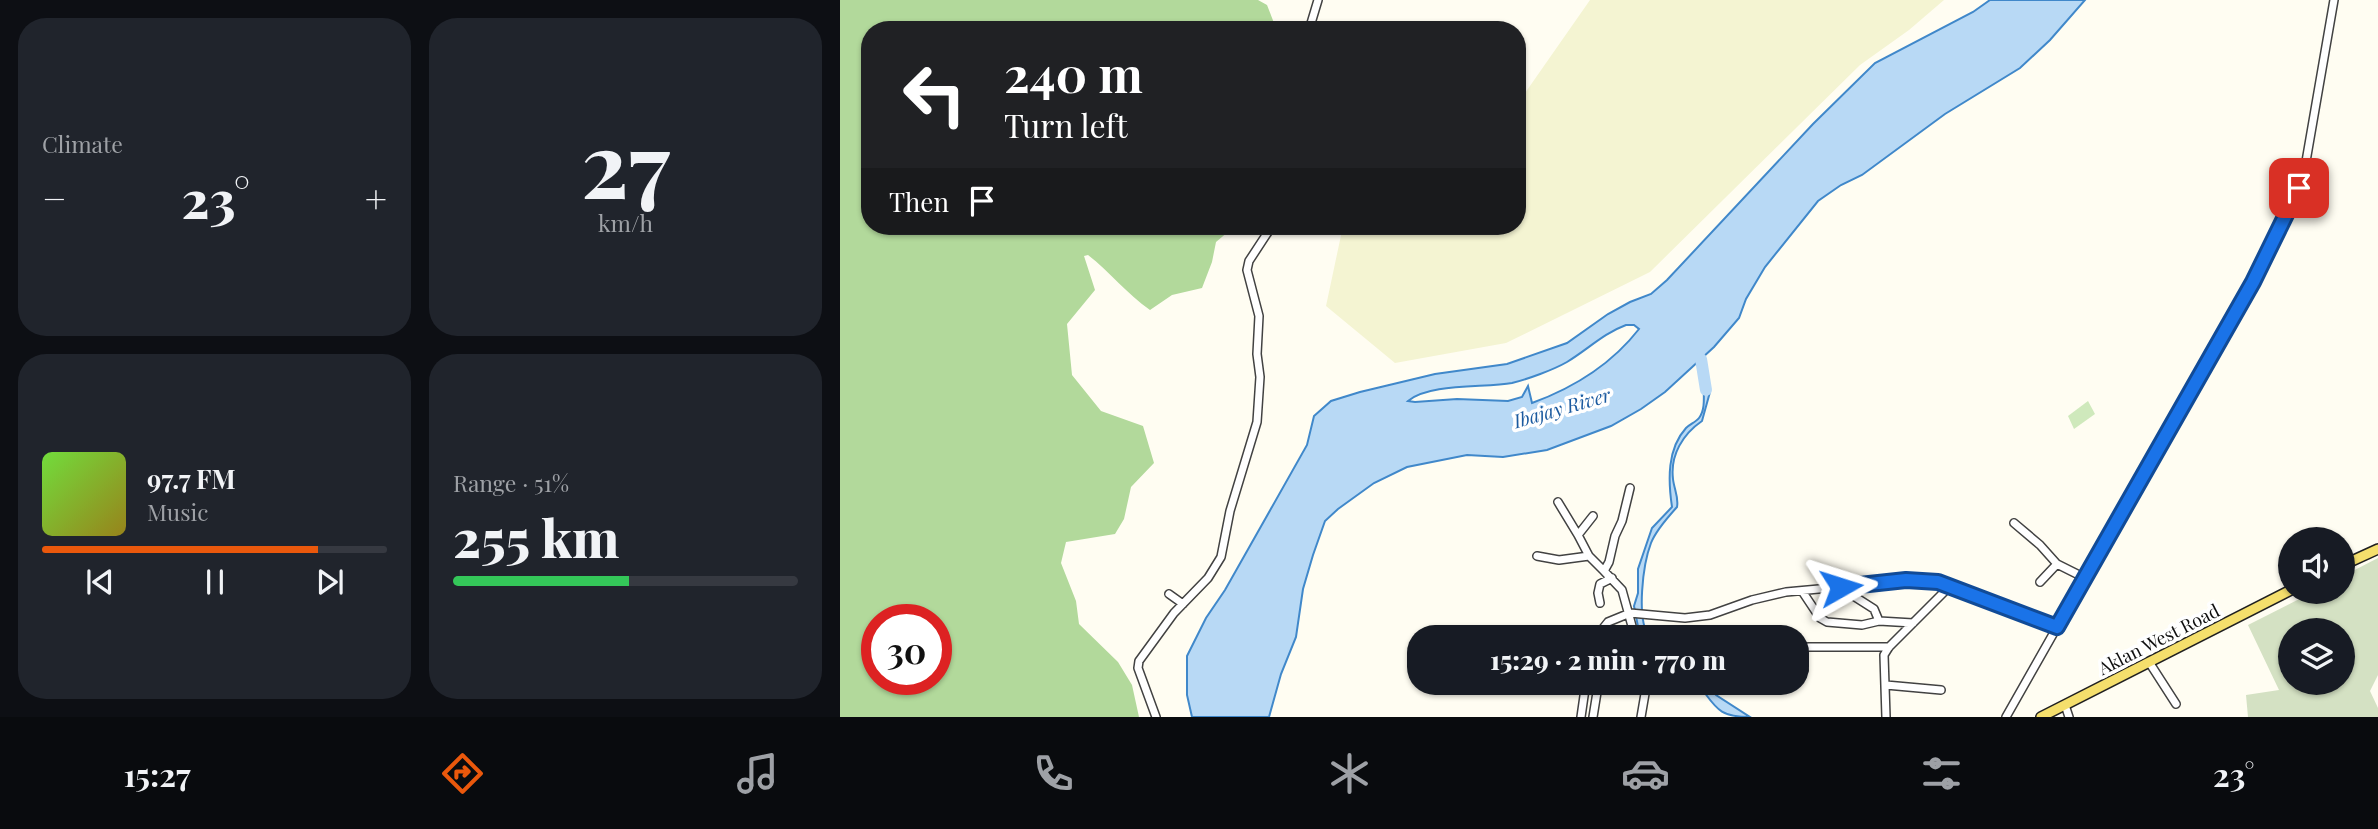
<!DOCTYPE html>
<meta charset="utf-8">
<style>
body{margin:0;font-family:"Playfair Display",serif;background:#20242c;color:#f1f3f6;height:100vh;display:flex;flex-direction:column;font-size:26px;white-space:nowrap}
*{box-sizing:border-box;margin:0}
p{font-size:23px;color:#9ea1a6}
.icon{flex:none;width:38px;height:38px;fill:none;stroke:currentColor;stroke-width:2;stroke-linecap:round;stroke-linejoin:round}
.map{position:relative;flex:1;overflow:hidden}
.panel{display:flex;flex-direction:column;gap:18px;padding:18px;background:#0d0f14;width:840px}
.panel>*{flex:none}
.hud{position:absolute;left:21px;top:21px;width:665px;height:214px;border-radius:28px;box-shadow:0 2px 5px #0004;background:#202124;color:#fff;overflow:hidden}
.fabs{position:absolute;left:1438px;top:527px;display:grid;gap:14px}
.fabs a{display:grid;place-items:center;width:77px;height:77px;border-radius:50%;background:#171b24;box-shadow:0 2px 5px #0004;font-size:35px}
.speed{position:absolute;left:21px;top:604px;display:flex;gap:14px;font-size:35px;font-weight:700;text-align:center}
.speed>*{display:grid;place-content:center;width:91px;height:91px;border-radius:50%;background:#171b24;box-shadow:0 2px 5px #0004;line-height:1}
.speed .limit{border:10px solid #d22;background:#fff;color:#111}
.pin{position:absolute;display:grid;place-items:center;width:60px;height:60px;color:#fff;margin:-30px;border-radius:14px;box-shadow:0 4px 10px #0006}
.me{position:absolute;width:77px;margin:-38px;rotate:84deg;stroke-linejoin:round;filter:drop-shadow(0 0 5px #0008)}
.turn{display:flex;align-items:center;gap:24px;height:147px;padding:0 28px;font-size:32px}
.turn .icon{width:91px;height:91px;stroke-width:2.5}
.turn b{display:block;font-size:49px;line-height:60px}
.then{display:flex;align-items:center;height:66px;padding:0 28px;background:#0003;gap:14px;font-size:26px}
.big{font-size:52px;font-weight:800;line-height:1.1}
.panel .card{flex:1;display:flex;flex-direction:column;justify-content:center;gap:10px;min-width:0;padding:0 24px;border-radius:28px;background:#20242c}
.panel .dial{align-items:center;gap:0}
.dial b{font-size:91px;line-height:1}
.song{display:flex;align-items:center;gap:21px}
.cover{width:84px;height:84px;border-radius:10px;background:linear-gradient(135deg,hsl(100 70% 55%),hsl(50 70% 35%))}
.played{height:7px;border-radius:4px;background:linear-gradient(90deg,#ea580c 80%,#363941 80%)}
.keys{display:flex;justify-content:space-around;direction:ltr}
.heat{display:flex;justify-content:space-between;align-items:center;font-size:38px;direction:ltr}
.charge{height:10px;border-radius:5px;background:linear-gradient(90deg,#34c759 51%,#363941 0)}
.panel .tiles{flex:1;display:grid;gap:18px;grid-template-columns:repeat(2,1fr)}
.trip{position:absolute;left:567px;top:625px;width:402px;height:70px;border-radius:28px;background:#171b24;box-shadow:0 2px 5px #0004;font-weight:800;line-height:70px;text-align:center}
.tab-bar{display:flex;height:112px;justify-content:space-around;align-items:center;background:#090b0e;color:#9ea1a6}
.tab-bar .icon{width:49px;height:49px}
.tab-bar .on{color:#ea580c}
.tab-bar b{font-size:32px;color:#f1f3f6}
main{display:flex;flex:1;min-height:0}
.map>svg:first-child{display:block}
.farmland{fill:#f4f4d2}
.green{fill:#cfe9bc}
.forest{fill:#b2d99b;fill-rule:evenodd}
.cemetery{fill:#d4e1c3;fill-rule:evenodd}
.water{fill:#b8d9f5;stroke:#4088ca;stroke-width:2;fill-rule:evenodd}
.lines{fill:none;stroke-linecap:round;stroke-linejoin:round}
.river{stroke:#b8d9f5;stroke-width:12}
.minor-casing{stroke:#424242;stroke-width:10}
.major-casing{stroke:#202020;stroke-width:12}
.minor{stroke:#fff;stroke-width:7}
.major{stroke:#f5df6c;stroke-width:9}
.route-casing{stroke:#114b97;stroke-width:18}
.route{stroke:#1a73e8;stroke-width:12}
.labels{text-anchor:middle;stroke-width:7;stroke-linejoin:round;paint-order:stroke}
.street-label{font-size:18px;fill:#0f0f0f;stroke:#fff}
.water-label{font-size:19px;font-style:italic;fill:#1b5a9f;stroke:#fff}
</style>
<main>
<section class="panel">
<div class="tiles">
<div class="card"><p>Climate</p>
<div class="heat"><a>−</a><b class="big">23°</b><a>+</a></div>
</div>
<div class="card dial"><b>27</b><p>km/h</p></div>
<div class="card">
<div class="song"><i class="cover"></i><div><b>97.7 FM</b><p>Music</p></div></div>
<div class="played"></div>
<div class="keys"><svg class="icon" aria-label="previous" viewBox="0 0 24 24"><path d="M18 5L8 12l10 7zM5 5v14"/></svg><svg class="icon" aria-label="pause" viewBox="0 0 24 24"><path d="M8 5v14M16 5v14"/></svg><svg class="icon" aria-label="next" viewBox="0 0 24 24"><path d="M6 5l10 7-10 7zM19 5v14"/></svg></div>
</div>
<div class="card"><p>Range · 51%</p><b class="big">255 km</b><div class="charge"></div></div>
</div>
</section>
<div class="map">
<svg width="1538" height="717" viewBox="0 0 1538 717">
<rect width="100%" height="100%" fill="#fffdf2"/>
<path class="farmland" d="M750,0H1104L1069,30L1020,65L810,272L666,343L555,363L486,306L503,226H677V96H683Z"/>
<path class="green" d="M1248,401L1255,414L1234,429L1228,416Z"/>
<path class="forest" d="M0,0H418L427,5L434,23L437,21L438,30H30V226H395L376,242L372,262L362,288L332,295L310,310C287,294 270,272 248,255L244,256L255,290L227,324L232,375L261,411L303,426L314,463L291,487L284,519L275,534L226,542L221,563L236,601L239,624L278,662L292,685L299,717H0ZM37,620H96V679H37Z"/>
<path class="cemetery" d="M1538,558V675L1530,691L1538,708V717H1408L1406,695L1439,690L1408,625L1473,592H1503V576ZM1451,630H1503V682H1451Z"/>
<path class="water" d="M1150,0H1245L1210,40L1180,68L1105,114L1022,175L1001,185L978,201L925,267L906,299L899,318L874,347L825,392L801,409L771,426L707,450L663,457L627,455L567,467L534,483L498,509L485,521L473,555L463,589L456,637L441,674L429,717H352L347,695V656L366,618L385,590L467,445L474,416L491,401L520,392L595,374L667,364L727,343L768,314L790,302L811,294L827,280L973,124L1035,63L1133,12ZM786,325H794L799,329C771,365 733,388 692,403L688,386L682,397L668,401L617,399L575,402L568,401C589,383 644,388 672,383C688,379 713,370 727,362C747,350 764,333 786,325Z
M865,374L870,392L862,421C843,434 830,455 833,479C834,489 839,497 837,507C828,517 816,530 811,543C803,564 796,618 809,637H800L794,606L798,593V569L812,528L832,507C828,480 827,449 846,428C850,424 856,422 859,418C868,406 861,387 865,374Z
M857,683H867L876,695L910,717C876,717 876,706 857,683Z"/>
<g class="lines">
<path class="river" d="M861,359L866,390"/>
<g class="minor-casing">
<path id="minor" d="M469,30L478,0
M790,488L782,521L775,536L769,562L764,571L782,590L795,637
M718,502L738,535
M753,516L738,535L749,556L764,571
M1174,523L1200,545L1217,564L1245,578
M697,556L719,560L749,556
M1200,582L1217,564
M1001,588L1034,609L1039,621
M962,591L980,618L987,622L1022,625L1039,621L1073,623
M329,594L343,604
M760,603L758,593L760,584L772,578
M756,637L768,622L790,613L845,618L870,615L912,600L946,592L1066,581L1098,582L1217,627
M957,651L960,648L969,647H1049
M957,659L964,670
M1309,662L1336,704
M1046,685L1101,690
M1225,705L1229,717
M316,717L298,668L299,661L334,613L368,578L381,557L390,511L417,422L420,377L417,354L419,316L407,270L409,261L432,226
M741,717L746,682
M753,717L758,686
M801,717L807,682
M1046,717L1044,655L1049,647L1110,586
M1166,717L1413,282L1454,199L1464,173L1494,0"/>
</g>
<g class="major-casing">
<path id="major" d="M1503,565L1538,549
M1201,717L1451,590"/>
</g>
<use href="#minor" class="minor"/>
<use href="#major" class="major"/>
</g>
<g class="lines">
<g class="route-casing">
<path id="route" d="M1001,587L1066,580L1098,582L1217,627L1413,282L1459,188"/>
</g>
<use href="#route" class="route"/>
</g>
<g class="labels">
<g class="street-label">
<text transform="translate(1319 640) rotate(-27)" y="6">Aklan West Road</text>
</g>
<g class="water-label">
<text transform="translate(722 408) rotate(-16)" y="7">Ibajay River</text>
</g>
</g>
</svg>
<div class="fabs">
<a><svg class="icon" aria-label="sound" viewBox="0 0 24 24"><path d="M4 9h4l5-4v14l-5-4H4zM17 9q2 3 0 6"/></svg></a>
<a><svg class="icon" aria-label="layers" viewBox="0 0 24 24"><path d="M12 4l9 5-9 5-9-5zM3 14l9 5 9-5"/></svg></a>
</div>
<div class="speed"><div class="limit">30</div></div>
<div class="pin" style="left:1459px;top:188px;background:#d93025"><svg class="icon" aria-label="arrive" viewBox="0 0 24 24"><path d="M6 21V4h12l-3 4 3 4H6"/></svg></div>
<svg class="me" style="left:1001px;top:587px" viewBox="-20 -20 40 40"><path d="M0-17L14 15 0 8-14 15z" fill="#1a73e8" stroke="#fff" stroke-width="4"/></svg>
<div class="trip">15:29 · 2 min · 770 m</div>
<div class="hud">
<div class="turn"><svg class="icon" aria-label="left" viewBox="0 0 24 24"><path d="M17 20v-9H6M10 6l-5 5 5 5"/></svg><div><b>240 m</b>Turn left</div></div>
<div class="then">Then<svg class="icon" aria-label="arrive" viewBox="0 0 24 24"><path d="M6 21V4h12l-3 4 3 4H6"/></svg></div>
</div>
</div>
</main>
<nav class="tab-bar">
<b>15:27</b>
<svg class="icon on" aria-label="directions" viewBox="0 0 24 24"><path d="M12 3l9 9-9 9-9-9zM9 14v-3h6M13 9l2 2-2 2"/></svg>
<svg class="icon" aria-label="music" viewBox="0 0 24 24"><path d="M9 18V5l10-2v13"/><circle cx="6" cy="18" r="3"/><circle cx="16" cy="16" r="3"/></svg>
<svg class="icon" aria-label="phone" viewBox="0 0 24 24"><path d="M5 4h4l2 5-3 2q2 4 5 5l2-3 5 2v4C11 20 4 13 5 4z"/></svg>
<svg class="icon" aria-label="climate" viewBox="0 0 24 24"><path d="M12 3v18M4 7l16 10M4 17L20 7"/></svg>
<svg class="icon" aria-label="car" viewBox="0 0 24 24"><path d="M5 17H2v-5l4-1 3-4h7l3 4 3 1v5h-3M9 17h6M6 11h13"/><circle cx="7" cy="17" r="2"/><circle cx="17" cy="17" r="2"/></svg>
<svg class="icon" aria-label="filters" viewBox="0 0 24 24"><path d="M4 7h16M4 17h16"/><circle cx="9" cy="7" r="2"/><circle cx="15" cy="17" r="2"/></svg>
<b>23°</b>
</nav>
